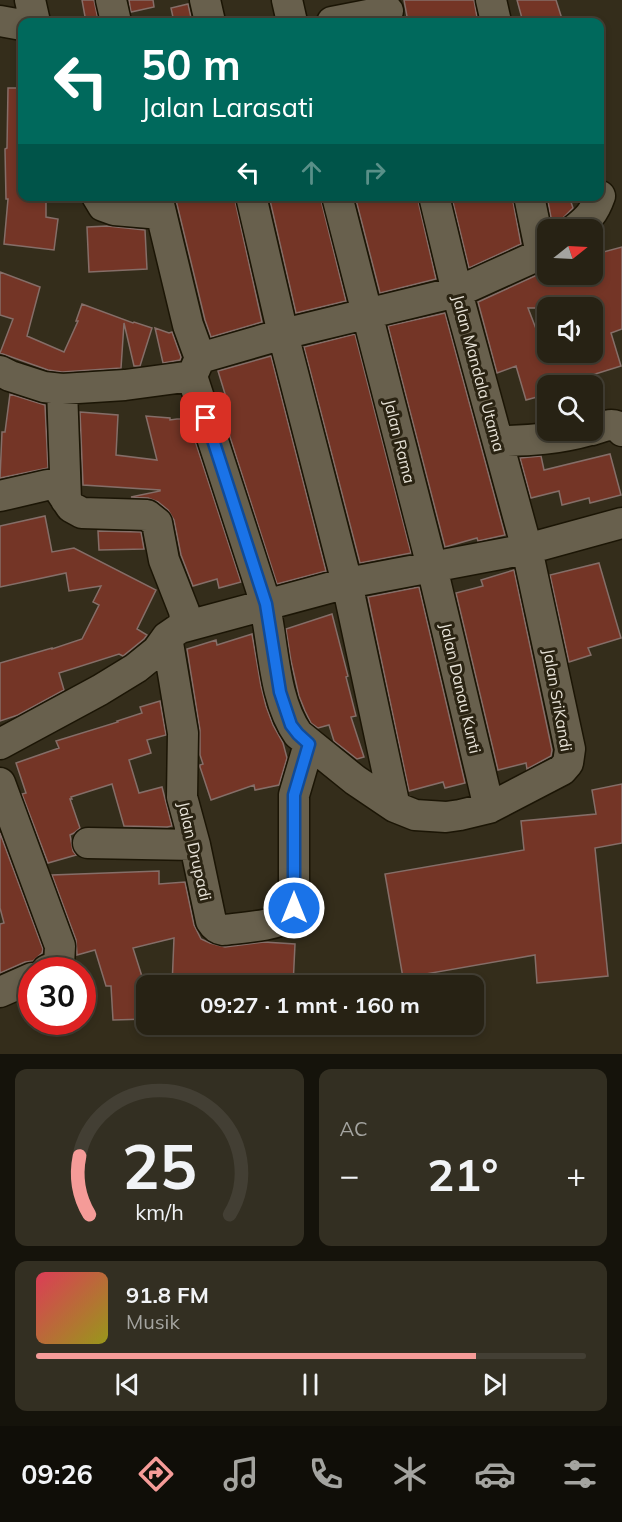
<!DOCTYPE html>
<html lang="id">
<meta charset="utf-8">
<style>
body{margin:0;font-family:Mulish,sans-serif;background:#332f22;color:#f1f3f6;height:100vh;display:flex;flex-direction:column;font-size:22px;white-space:nowrap}
*{box-sizing:border-box;margin:0}
p{font-size:20px;color:#a4a4a0}
.icon{flex:none;width:33px;height:33px;fill:none;stroke:currentColor;stroke-width:2;stroke-linecap:round;stroke-linejoin:round}
.map{position:relative;height:1054px;overflow:hidden}
.details{display:flex;flex-direction:column;gap:15px;padding:15px;background:#15130b;flex:1}
.details>*{flex:none}
.top-card{position:absolute;left:18px;top:18px;width:586px;height:183px;border-radius:12px;box-shadow:0 3px 9px #0003,0 0 0 2px #433f34;background:#00695c;color:#fff;overflow:hidden}
.needle{width:39px;rotate:72deg}
.controls{position:absolute;left:537px;top:219px;display:grid;gap:12px}
.controls a{display:grid;place-items:center;width:66px;height:66px;border-radius:12px;background:#272214;box-shadow:0 3px 9px #0003,0 0 0 2px #433f34;font-size:30px}
.speed{position:absolute;left:18px;top:957px;display:flex;gap:12px;font-size:30px;font-weight:700;text-align:center}
.speed>*{display:grid;place-content:center;width:78px;height:78px;border-radius:50%;background:#272214;box-shadow:0 3px 9px #0003,0 0 0 2px #433f34;line-height:1}
.speed .limit{border:9px solid #d22;background:#fff;color:#111}
.pin{position:absolute;display:grid;place-items:center;width:51px;height:51px;color:#fff;margin:-26px;border-radius:12px;box-shadow:0 3px 9px #0006}
.me{position:absolute;width:66px;margin:-33px;rotate:0deg;stroke-linejoin:round;filter:drop-shadow(0 0 4px #0008)}
.turn{display:flex;align-items:center;gap:21px;height:126px;padding:0 24px;font-size:27px}
.turn .icon{width:78px;height:78px;stroke-width:2.5}
.turn b{display:block;font-size:42px;line-height:51px}
.lanes{display:flex;align-items:center;height:57px;padding:0 24px;background:#0003;justify-content:center;gap:30px;direction:ltr}
.lanes .off{opacity:.35}
.big{font-size:45px;font-weight:700;line-height:1.1}
.details .card{flex:1;display:flex;flex-direction:column;justify-content:center;gap:9px;min-width:0;padding:0 21px;border-radius:12px;background:#332f22}
.details .dial{align-items:center;gap:0}
.dial svg{height:156px;overflow:visible;fill:none;stroke:#433f34;stroke-width:7;stroke-linecap:round;text-anchor:middle}
.dial text{fill:#f1f3f6;stroke:none}
.song{display:flex;align-items:center;gap:18px}
.cover{width:72px;height:72px;border-radius:9px;background:linear-gradient(135deg,hsl(350 70% 55%),hsl(60 70% 35%))}
.played{height:6px;border-radius:3px;background:linear-gradient(90deg,#f59b98 80%,#433f34 80%)}
.keys{display:flex;justify-content:space-around;direction:ltr}
.heat{display:flex;justify-content:space-between;align-items:center;font-size:33px;direction:ltr}
.details .tiles{flex:1;display:grid;gap:15px;grid-template-columns:1fr 1fr}
.card:last-child{grid-column:span 2}
.trip{position:absolute;left:136px;top:975px;width:348px;height:60px;border-radius:12px;background:#272214;box-shadow:0 3px 9px #0003,0 0 0 2px #433f34;font-weight:700;line-height:60px;text-align:center}
.tab-bar{display:flex;height:96px;justify-content:space-around;align-items:center;background:#100e08;color:#a4a4a0}
.tab-bar .icon{width:42px;height:42px}
.tab-bar .on{color:#f59b98}
.tab-bar b{font-size:27px;color:#f1f3f6}
.map>svg:first-child{display:block}
.building{fill:#743526;stroke:#856e68;stroke-width:1.5;fill-rule:evenodd}
.lines{fill:none;stroke-linecap:round;stroke-linejoin:round}
.minor-casing{stroke:#1b1505;stroke-width:33}
.minor{stroke:#68604d;stroke-width:30}
.route-casing{stroke:#114b97;stroke-width:15}
.route{stroke:#1a73e8;stroke-width:10}
.labels{text-anchor:middle;stroke-width:6;stroke-linejoin:round;paint-order:stroke}
.street-label{font-size:16px;fill:#e7e2d7;stroke:#2a2312}
</style>
<div class="map">
<svg width="622" height="1054" viewBox="0 0 622 1054">
<rect width="100%" height="100%" fill="#342d1b"/>
<path class="building" d="M82,0H94L98,19L86,22Z
M129,0H153L154,7L131,12Z
M404,0H474L477,17L456,22H408Z
M517,0H556L563,22H523Z
M188,4L192,22H174L171,8Z
M8,88H22V196H46V217L58,219L54,250L4,244L8,199H6L5,149L7,148Z
M175,196H234L262,322L211,337L205,320Z
M269,196H320L346,301L296,313Z
M355,196H417L436,279L380,293Z
M457,196H512L521,244L469,268L452,198Z
M547,196H569L573,208L561,220L552,223Z
M107,226L145,230L147,269L89,272L87,227Z
M622,247V329L611,333L621,366L592,375L595,386H548V394L526,400L516,366L497,373L478,302L548,270V274H592V255ZM528,308H592V352H545Z
M0,272L40,287L27,336L64,352L78,321H76L82,304L133,323L134,322L152,328L140,366H134L124,323L121,368L62,372L48,370L0,353L13,319L0,315Z
M445,313L505,535L478,541L477,538L445,547L388,326Z
M155,328L169,333L172,332L181,357L180,360L163,363Z
M355,334L411,553L360,563L304,347Z
M271,356L326,571L277,584L221,409L229,407L218,371Z
M10,394L45,405L48,468L0,478L2,432H5Z
M80,412L118,415L116,455L157,460L146,416L170,418V420L177,419H188L241,582L219,588L217,579L193,586L181,555L174,520L168,510L158,502L148,498L131,497L160,491V490L83,485Z
M610,454L621,495L590,503L589,498L562,505L559,491L531,498L520,458L541,456L544,470Z
M45,516L52,552L74,548L156,590L137,629L147,635L144,639L123,656L119,654L59,673L64,690L18,715L0,721V663L52,648V649L82,639L99,605L93,602L101,586L69,591L66,573L0,587V526Z
M98,531L141,532L144,549L99,550Z
M599,563L621,638L588,648L591,655L569,662L550,575Z
M514,570L552,750L551,756L527,769L526,763L498,770L456,593L483,586L481,580Z
M419,587L465,783L445,788L443,782L409,791L368,597Z
M332,614L348,676L346,677L356,716L351,717L364,757L357,759L334,741L329,725L318,728L311,723L305,711L299,696L291,661L286,629Z
M252,634L261,686L266,706L273,725L283,743L287,758L279,785L255,790L254,785L211,800L200,767V765L203,764L200,755V730L187,649L216,640L217,645Z
M160,701L166,735L147,740L151,753L129,760L139,793L162,787L172,826L167,827L124,826L112,784L71,797L72,799H70L80,828L74,833L70,835L73,851L76,855L48,863L22,794L26,793L16,763L59,748L56,741L118,722L117,721L142,713L140,707Z
M622,784V843L595,848L608,976L537,983L535,955L403,978L385,874L524,850L521,821L596,814L592,790Z
M0,833L43,949L42,953L33,961L25,962L0,973V924L4,923L0,908Z
M159,871V884L185,882L194,925L201,939L210,943L225,947L264,942L295,944L293,986H172L174,938L133,948L145,986H147V1019L113,1020L111,986H106L95,950L77,955L76,940L52,875Z"/>
<g class="lines">
<g class="minor-casing">
<path id="minor" d="M30,0L35,22
M111,0L116,22
M205,0L210,22
M287,0L292,22
M491,0L496,22
M0,21L22,25
M332,22L388,11
M97,196L103,206L114,210L161,214
M157,196L188,325L200,358
M251,196L283,334L347,583L395,807
M337,196L432,567L489,808
M574,230C588,219 594,213 600,196
M200,358L192,376L261,589C274,634 271,696 298,734L355,780L395,807L415,815L446,817L460,815L489,808L562,770L568,763L570,749L527,549L457,292L434,196
M200,358L283,334L457,292L541,254L529,196
M0,371L10,376L44,387L62,389L125,385L192,376
M62,389L66,500
M592,430C603,427 615,420 622,431
M498,441C530,441 558,439 590,430
M0,496L47,485H53L59,489L71,507L82,513L147,515L157,523L164,560L184,611L186,626
M167,637L183,733L182,797L195,845L211,921C214,926 217,929 223,930C238,928 278,926 289,916C292,913 292,912 294,908V795L309,744
M0,744L100,690L136,668L157,651L167,637L180,628L347,583L527,549L622,523
M0,783L60,946L59,965L47,970
M88,843L195,845
M0,992L32,978"/>
</g>
<use href="#minor" class="minor"/>
</g>
<g class="lines">
<g class="route-casing">
<path id="route" d="M206,418L266,604L280,692L291,725L298,734L309,744L294,795V908"/>
</g>
<use href="#route" class="route"/>
</g>
<g class="labels">
<g class="street-label">
<text transform="translate(479 373) rotate(75)" y="6">Jalan Mandala Utama</text>
<text transform="translate(400 441) rotate(76)" y="6">Jalan Rama</text>
<text transform="translate(461 688) rotate(77)" y="6">Jalan Danau Kunti</text>
<text transform="translate(558 700) rotate(80)" y="6">Jalan SriKandi</text>
<text transform="translate(195 851) rotate(77)" y="6">Jalan Drupadi</text>
</g>
</g>
</svg>
<div class="controls">
<a><svg class="needle" viewBox="-14 -14 28 28"><path d="M0-13l5 13h-10z" fill="#e53935"/><path d="M0 13l5-13h-10z" fill="#a4a4a0"/></svg></a>
<a><svg class="icon" aria-label="sound" viewBox="0 0 24 24"><path d="M4 9h4l5-4v14l-5-4H4zM17 9q2 3 0 6"/></svg></a>
<a><svg class="icon" aria-label="search" viewBox="0 0 24 24"><circle cx="10" cy="10" r="6"/><path d="M15 15l6 6"/></svg></a>
</div>
<div class="speed"><div class="limit">30</div></div>
<div class="pin" style="left:206px;top:418px;background:#d93025"><svg class="icon" aria-label="arrive" viewBox="0 0 24 24"><path d="M6 21V4h12l-3 4 3 4H6"/></svg></div>
<svg class="me" style="left:294px;top:908px" viewBox="-20 -20 40 40"><circle r="17" fill="#1a73e8" stroke="#fff" stroke-width="3"/><path d="M0-11L8 9 0 5-8 9z" fill="#fff"/></svg>
<div class="trip">09:27 · 1 mnt · 160 m</div>
<div class="top-card">
<div class="turn"><svg class="icon" aria-label="left" viewBox="0 0 24 24"><path d="M17 20v-9H6M10 6l-5 5 5 5"/></svg><div><b>50 m</b>Jalan Larasati</div></div>
<div class="lanes"><svg class="icon" aria-label="left" viewBox="0 0 24 24"><path d="M17 20v-9H6M10 6l-5 5 5 5"/></svg><svg class="icon off" aria-label="ahead" viewBox="0 0 24 24"><path d="M12 20V5M6 11l6-6 6 6"/></svg><svg class="icon off" aria-label="right" viewBox="0 0 24 24"><path d="M7 20v-9h11M14 6l5 5-5 5"/></svg></div>
</div>
</div>
<section class="details">
<div class="tiles">
<div class="card dial"><svg viewBox="0 0 100 80">
<path d="M14 69A42 42 0 1 1 86 69"/>
<path d="M14 69A42 42 0 0 1 9 39" stroke="#f59b98"/>
<text x="50" y="56" font-size="32" font-weight="700">25</text>
<text x="50" y="72" font-size="11">km/h</text>
</svg></div>
<div class="card"><p>AC</p>
<div class="heat"><a>−</a><b class="big">21°</b><a>+</a></div>
</div>
<div class="card">
<div class="song"><i class="cover"></i><div><b>91.8 FM</b><p>Musik</p></div></div>
<div class="played"></div>
<div class="keys"><svg class="icon" aria-label="previous" viewBox="0 0 24 24"><path d="M18 5L8 12l10 7zM5 5v14"/></svg><svg class="icon" aria-label="pause" viewBox="0 0 24 24"><path d="M8 5v14M16 5v14"/></svg><svg class="icon" aria-label="next" viewBox="0 0 24 24"><path d="M6 5l10 7-10 7zM19 5v14"/></svg></div>
</div>
</div>
</section>
<nav class="tab-bar">
<b>09:26</b>
<svg class="icon on" aria-label="directions" viewBox="0 0 24 24"><path d="M12 3l9 9-9 9-9-9zM9 14v-3h6M13 9l2 2-2 2"/></svg>
<svg class="icon" aria-label="music" viewBox="0 0 24 24"><path d="M9 18V5l10-2v13"/><circle cx="6" cy="18" r="3"/><circle cx="16" cy="16" r="3"/></svg>
<svg class="icon" aria-label="phone" viewBox="0 0 24 24"><path d="M5 4h4l2 5-3 2q2 4 5 5l2-3 5 2v4C11 20 4 13 5 4z"/></svg>
<svg class="icon" aria-label="climate" viewBox="0 0 24 24"><path d="M12 3v18M4 7l16 10M4 17L20 7"/></svg>
<svg class="icon" aria-label="car" viewBox="0 0 24 24"><path d="M5 17H2v-5l4-1 3-4h7l3 4 3 1v5h-3M9 17h6M6 11h13"/><circle cx="7" cy="17" r="2"/><circle cx="17" cy="17" r="2"/></svg>
<svg class="icon" aria-label="filters" viewBox="0 0 24 24"><path d="M4 7h16M4 17h16"/><circle cx="9" cy="7" r="2"/><circle cx="15" cy="17" r="2"/></svg>
</nav>
